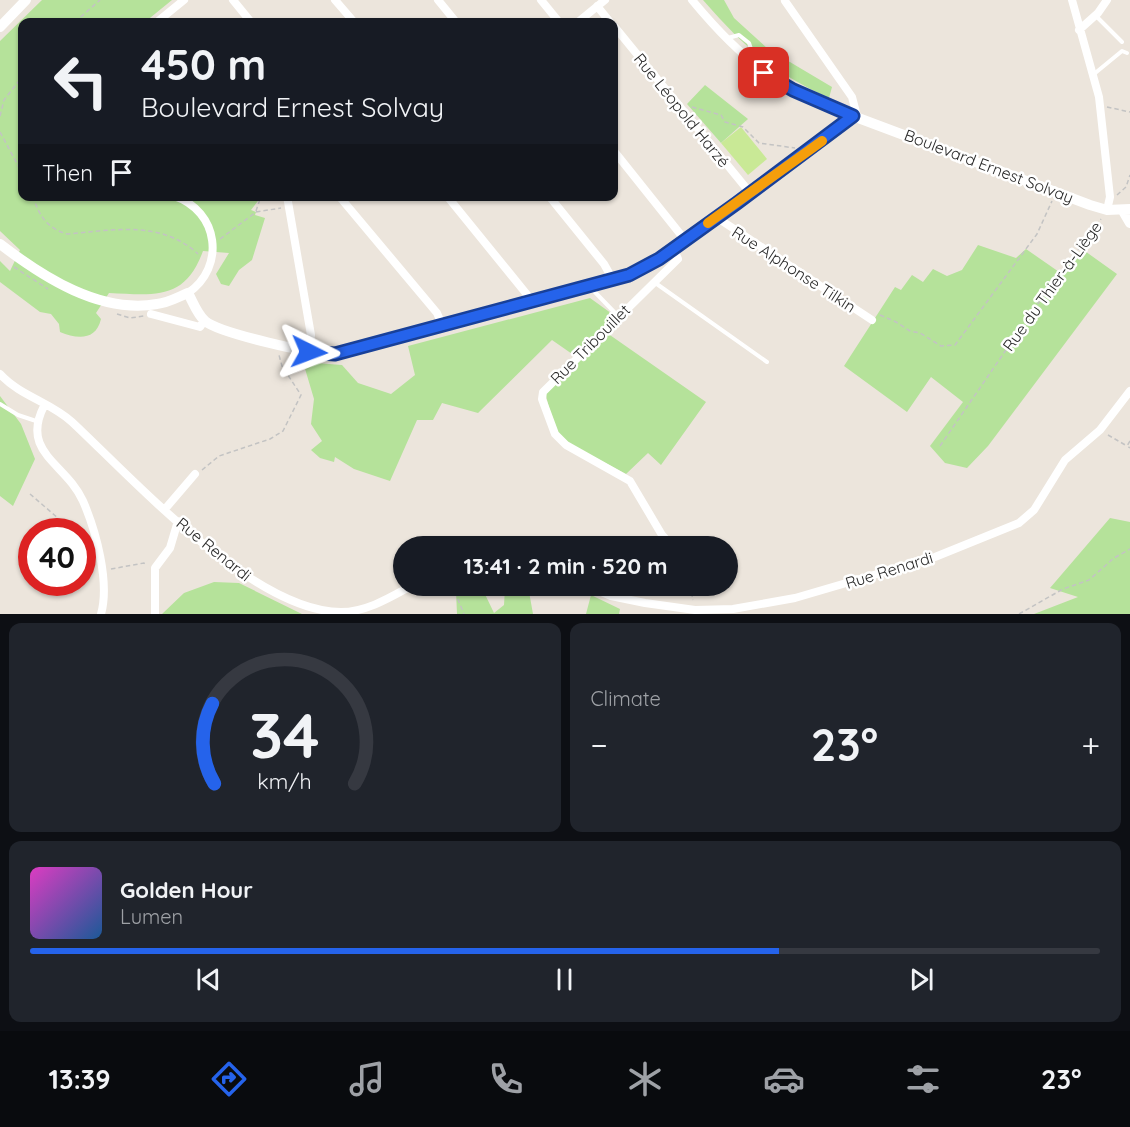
<!DOCTYPE html>
<meta charset="utf-8">
<style>
body{margin:0;font-family:Quicksand,sans-serif;background:#20242c;color:#f1f3f6;height:100vh;display:flex;flex-direction:column;font-size:22px;white-space:nowrap}
*{box-sizing:border-box;margin:0}
p{font-size:20px;color:#9ea1a6}
.icon{flex:none;width:33px;height:33px;fill:none;stroke:currentColor;stroke-width:2;stroke-linecap:round;stroke-linejoin:round}
.map{position:relative;height:614px;overflow:hidden}
.panel{display:flex;flex-direction:column;gap:9px;padding:9px;background:#0d0f14;flex:1}
.panel>*{flex:none}
.guide{position:absolute;left:18px;top:18px;width:600px;height:183px;border-radius:12px;box-shadow:0 2px 4px #0004;background:#171b24;color:#f1f3f6;overflow:hidden}
.speed{position:absolute;left:18px;top:518px;display:flex;gap:12px;font-size:30px;font-weight:700;text-align:center}
.speed>*{display:grid;place-content:center;width:78px;height:78px;border-radius:50%;background:#171b24;box-shadow:0 2px 4px #0004;line-height:1}
.speed .limit{border:9px solid #d22;background:#fff;color:#111}
.pin{position:absolute;display:grid;place-items:center;width:51px;height:51px;color:#fff;margin:-26px;border-radius:12px;box-shadow:0 3px 9px #0006}
.me{position:absolute;width:66px;margin:-33px;rotate:93deg;stroke-linejoin:round;filter:drop-shadow(0 0 4px #0008)}
.turn{display:flex;align-items:center;gap:21px;height:126px;padding:0 24px;font-size:27px}
.turn .icon{width:78px;height:78px;stroke-width:2.5}
.turn b{display:block;font-size:42px;line-height:51px}
.then{display:flex;align-items:center;height:57px;padding:0 24px;background:#0003;gap:12px;font-size:22px}
.big{font-size:45px;font-weight:800;line-height:1.1}
.panel .widget{flex:1;display:flex;flex-direction:column;justify-content:center;gap:9px;min-width:0;padding:0 21px;border-radius:12px;background:#20242c}
.panel .dial{align-items:center;gap:0}
.dial svg{height:156px;overflow:visible;fill:none;stroke:#363941;stroke-width:7;stroke-linecap:round;text-anchor:middle}
.dial text{fill:#f1f3f6;stroke:none}
.song{display:flex;align-items:center;gap:18px}
.cover{width:72px;height:72px;border-radius:9px;background:linear-gradient(135deg,hsl(310 70% 55%),hsl(210 70% 35%))}
.played{height:6px;border-radius:3px;background:linear-gradient(90deg,#2563eb 70%,#363941 70%)}
.keys{display:flex;justify-content:space-around;direction:ltr}
.heat{display:flex;justify-content:space-between;align-items:center;font-size:33px;direction:ltr}
.panel .tiles{flex:1;display:grid;gap:9px;grid-template-columns:1fr 1fr}
.widget:last-child{grid-column:span 2}
.trip{position:absolute;left:393px;top:536px;width:345px;height:60px;border-radius:30px;background:#171b24;box-shadow:0 2px 4px #0004;font-weight:800;line-height:60px;text-align:center}
.menu{display:flex;height:96px;justify-content:space-around;align-items:center;background:#090b0e;color:#9ea1a6}
.menu .icon{width:42px;height:42px}
.menu .on{color:#2563eb}
.menu b{font-size:27px;color:#f1f3f6}
.map>svg:first-child{display:block}
.green{fill:#b5e29a}
.pitch{fill:#c9e996}
.lines{fill:none;stroke-linecap:round;stroke-linejoin:round}
.path{stroke:#c3c3c3;stroke-width:1.5;stroke-dasharray:4.5 3;stroke-linecap:butt}
.lane{stroke:#fff;stroke-width:4}
.street{stroke:#fff;stroke-width:8}
.secondary{stroke:#fff;stroke-width:10}
.route-casing{stroke:#184099;stroke-width:15}
.route{stroke:#2563eb;stroke-width:10}
.slow{stroke:#f59e0b;stroke-width:10}
.labels{text-anchor:middle;stroke-width:5;stroke-linejoin:round;paint-order:stroke}
.street-label{font-size:16px;fill:#2a2a2a;stroke:#fff}
</style>
<div class="map">
<svg width="1130" height="614" viewBox="0 0 1130 614">
<rect width="100%" height="100%" fill="#ece5dc"/>
<path class="green" d="M42,0H172L145,22H22V196L261,197L251,210L256,212L255,215L265,218L252,260L239,270L229,286L221,284L216,274L229,253L203,251C185,301 154,295 109,293L96,313L101,319C96,341 77,339 60,332L59,324L51,314L40,312L0,282V261L10,271L20,250L0,231V41Z
M703,0H724L734,18L768,49L832,87L829,98C771,71 745,48 703,0Z
M705,85L748,119L721,143L687,104Z
M978,245L1016,258L1026,249L1062,274L1082,249L1117,274L988,446L967,468L945,463L930,446L963,402L931,377L907,412L844,366L895,287L901,290L912,275L923,282L933,269L947,276L962,270Z
M590,298L615,316L575,356L552,340L478,413L442,403L433,420H417L390,481L354,469L335,457L334,462L320,458L311,450L322,441L311,424L314,399L303,362L342,365L358,383L391,394L415,375L408,346Z
M607,333L706,402L661,465L648,453L626,474L570,444L555,431L545,392Z
M0,396L21,424L35,459L13,506L0,496Z
M1110,518L1130,522V614H1034L1078,597L1050,588Z
M214,582L239,583L302,614H162L184,593Z
M528,586L533,614H457L456,591L482,588L494,613L504,605L505,588Z
M591,595L620,609L619,614H586Z"/>
<path class="pitch" d="M741,127L767,159L748,175L721,143Z"/>
<g class="lines">
<path class="path" d="M75,22L100,0
M692,107L721,115L725,122L743,127L759,143L795,148
M1107,107L1130,112
M0,116L4,100L22,77
M0,132L22,173
M1117,195L1126,187L1130,175
M33,196C39,216 47,228 67,234C114,230 161,220 198,254
M256,211L261,196
M220,239L256,212L281,208
M14,267L48,289
M117,314L130,318L144,316
M880,315L896,322L910,331L920,333L941,346L955,345L1037,234L1052,201
M1108,435L1127,446
M1130,441L1127,446L1130,448
M940,446L1041,299L1101,219
M202,470L219,456L270,439L283,431L301,395L282,366L279,355
M30,494L73,531
M82,539L88,544
M111,569L144,563L147,565
M452,585L464,614
M690,585L693,600
M1019,614L1063,589L1089,580L1114,558L1130,549"/>
<path class="lane" d="M1096,16L1122,42
M728,38L739,35L749,43L751,49L745,57
M1094,74L1122,51L1127,53
M654,282L767,362
M590,287L618,316
M0,404L18,415L36,421"/>
<path class="street" d="M233,0L251,22
M335,0L354,22
M438,0L456,22
M541,0L559,22
M692,0C744,63 777,86 853,116
M1072,0L1099,97L1110,197L1107,210
M785,1L852,97L857,116
M597,6L610,22
M157,22L184,0
M578,22L605,0
M614,26L751,194
M1079,30L1098,13L1107,0
M614,151L685,240
M174,196C219,211 226,267 188,293
M287,196L311,335L309,352
M339,196L437,313L443,327
M447,196L533,302
M549,196L604,264L613,280
M716,217L872,320
M151,314L200,327L205,320
M0,374C20,396 50,402 72,422C134,480 254,612 341,612C367,612 391,597 413,585
M44,406C20,453 66,463 83,501C96,531 110,582 101,614
M165,509L195,474
M672,546L662,535L630,481L566,445L555,434L542,399L543,392L678,259L673,248
M585,585L611,596L645,603L695,610L733,609L795,598L935,557L1019,523L1034,510L1065,460L1100,430L1130,391
M155,614V568L170,548L178,521"/>
<path class="secondary" d="M0,27L26,0
M1123,211L1130,223
M0,244C43,277 100,314 157,304C168,303 178,297 188,293C193,302 197,314 205,321C219,333 314,355 335,354L629,275L659,259L853,116L1090,205L1107,210L1130,209"/>
</g>
<g class="lines">
<g class="route-casing">
<path id="route" d="M309,352L335,354L629,275L659,259L737,203L853,116L793,90L764,73"/>
</g>
<use href="#route" class="route"/>
<path class="slow" d="M708,223L822,141"/>
</g>
<g class="labels">
<g class="street-label">
<text transform="translate(682 110) rotate(51)" y="6">Rue Léopold Harzé</text>
<text transform="translate(989 166) rotate(21)" y="6">Boulevard Ernest Solvay</text>
<text transform="translate(794 269) rotate(33)" y="6">Rue Alphonse Tilkin</text>
<text transform="translate(1052 286) rotate(-54)" y="6">Rue du Thier-à-Liège</text>
<text transform="translate(590 344) rotate(-45)" y="6">Rue Tribouillet</text>
<text transform="translate(214 549) rotate(39)" y="6">Rue Renardi</text>
<text transform="translate(889 570) rotate(-17)" y="6">Rue Renardi</text>
</g>
</g>
</svg>
<div class="speed"><div class="limit">40</div></div>
<div class="pin" style="left:764px;top:73px;background:#d93025"><svg class="icon" aria-label="arrive" viewBox="0 0 24 24"><path d="M6 21V4h12l-3 4 3 4H6"/></svg></div>
<svg class="me" style="left:309px;top:352px" viewBox="-20 -20 40 40"><path d="M0-17L14 15 0 8-14 15z" fill="#2563eb" stroke="#fff" stroke-width="4"/></svg>
<div class="trip">13:41 · 2 min · 520 m</div>
<div class="guide">
<div class="turn"><svg class="icon" aria-label="left" viewBox="0 0 24 24"><path d="M17 20v-9H6M10 6l-5 5 5 5"/></svg><div><b>450 m</b>Boulevard Ernest Solvay</div></div>
<div class="then">Then<svg class="icon" aria-label="arrive" viewBox="0 0 24 24"><path d="M6 21V4h12l-3 4 3 4H6"/></svg></div>
</div>
</div>
<section class="panel">
<div class="tiles">
<div class="widget dial"><svg viewBox="0 0 100 80">
<path d="M14 69A42 42 0 1 1 86 69"/>
<path d="M14 69A42 42 0 0 1 13 28" stroke="#2563eb"/>
<text x="50" y="56" font-size="32" font-weight="700">34</text>
<text x="50" y="72" font-size="11">km/h</text>
</svg></div>
<div class="widget"><p>Climate</p>
<div class="heat"><a>−</a><b class="big">23°</b><a>+</a></div>
</div>
<div class="widget">
<div class="song"><i class="cover"></i><div><b>Golden Hour</b><p>Lumen</p></div></div>
<div class="played"></div>
<div class="keys"><svg class="icon" aria-label="previous" viewBox="0 0 24 24"><path d="M18 5L8 12l10 7zM5 5v14"/></svg><svg class="icon" aria-label="pause" viewBox="0 0 24 24"><path d="M8 5v14M16 5v14"/></svg><svg class="icon" aria-label="next" viewBox="0 0 24 24"><path d="M6 5l10 7-10 7zM19 5v14"/></svg></div>
</div>
</div>
</section>
<nav class="menu">
<b>13:39</b>
<svg class="icon on" aria-label="directions" viewBox="0 0 24 24"><path d="M12 3l9 9-9 9-9-9zM9 14v-3h6M13 9l2 2-2 2"/></svg>
<svg class="icon" aria-label="music" viewBox="0 0 24 24"><path d="M9 18V5l10-2v13"/><circle cx="6" cy="18" r="3"/><circle cx="16" cy="16" r="3"/></svg>
<svg class="icon" aria-label="phone" viewBox="0 0 24 24"><path d="M5 4h4l2 5-3 2q2 4 5 5l2-3 5 2v4C11 20 4 13 5 4z"/></svg>
<svg class="icon" aria-label="climate" viewBox="0 0 24 24"><path d="M12 3v18M4 7l16 10M4 17L20 7"/></svg>
<svg class="icon" aria-label="car" viewBox="0 0 24 24"><path d="M5 17H2v-5l4-1 3-4h7l3 4 3 1v5h-3M9 17h6M6 11h13"/><circle cx="7" cy="17" r="2"/><circle cx="17" cy="17" r="2"/></svg>
<svg class="icon" aria-label="filters" viewBox="0 0 24 24"><path d="M4 7h16M4 17h16"/><circle cx="9" cy="7" r="2"/><circle cx="15" cy="17" r="2"/></svg>
<b>23°</b>
</nav>
